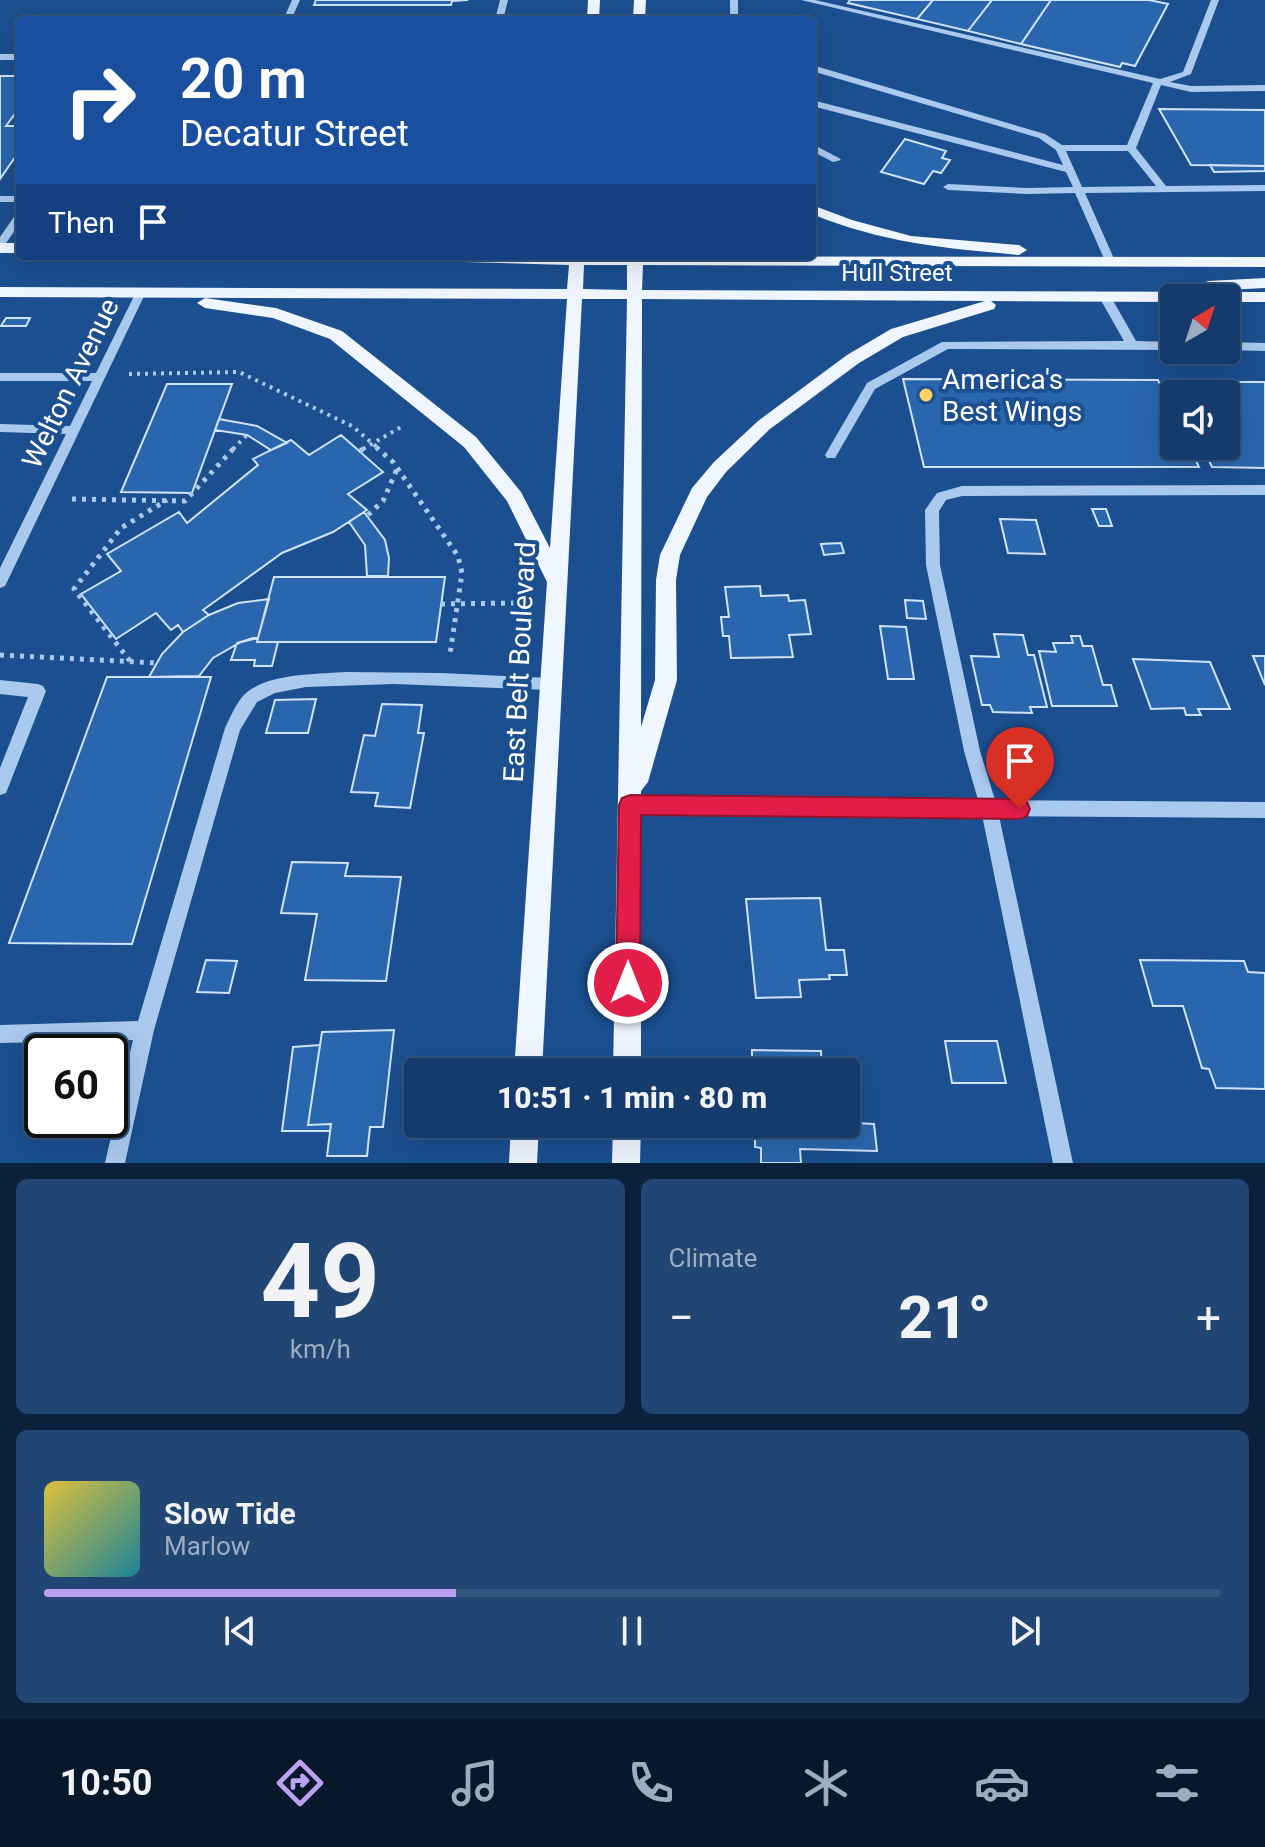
<!DOCTYPE html>
<meta charset="utf-8">
<style>
body{margin:0;font-family:Roboto,sans-serif;background:#214673;color:#f1f3f6;height:100vh;display:flex;flex-direction:column;font-size:30px;white-space:nowrap}
*{box-sizing:border-box;margin:0}
p{font-size:26px;color:#9dadc1}
.icon{flex:none;width:44px;height:44px;fill:none;stroke:currentColor;stroke-width:2;stroke-linecap:round;stroke-linejoin:round}
.map{position:relative;height:1163px;overflow:hidden}
.sheet{display:flex;flex-direction:column;gap:16px;padding:16px;background:#0b203b;flex:1}
.sheet>*{flex:none}
.top-card{position:absolute;left:16px;top:16px;width:800px;height:244px;border-radius:8px;box-shadow:0 8px 32px #0002,0 0 0 2px #33557e;background:#1a4fa0;color:#fff;overflow:hidden}
.needle{width:52px;rotate:39deg}
.fabs{position:absolute;left:1160px;top:284px;display:grid;gap:16px}
.fabs a{display:grid;place-items:center;width:80px;height:80px;border-radius:8px;background:#143b6b;box-shadow:0 8px 32px #0002,0 0 0 2px #33557e;font-size:40px}
.speed{position:absolute;left:24px;top:1034px;display:flex;gap:16px;font-size:40px;font-weight:700;text-align:center}
.speed>*{display:grid;place-content:center;width:104px;height:104px;border-radius:50%;background:#143b6b;box-shadow:0 8px 32px #0002,0 0 0 2px #33557e;line-height:1}
.speed .limit{border:4px solid #111;border-radius:12px;background:#fff;color:#111}
.pin{position:absolute;display:grid;place-items:center;width:68px;height:68px;color:#fff;margin:-82px -34px;border-radius:50% 50% 50% 0;rotate:-45deg;box-shadow:0 0 8px #0007}
.pin .icon{rotate:45deg}
.me{position:absolute;width:88px;margin:-44px;rotate:0deg;stroke-linejoin:round;filter:drop-shadow(0 0 6px #0008)}
.turn{display:flex;align-items:center;gap:28px;height:168px;padding:0 32px;font-size:36px}
.turn .icon{width:104px;height:104px;stroke-width:2.5}
.turn b{display:block;font-size:56px;line-height:68px}
.then{display:flex;align-items:center;height:76px;padding:0 32px;background:#0003;gap:16px;font-size:30px}
.big{font-size:60px;font-weight:800;line-height:1.1}
.sheet .card{flex:1;display:flex;flex-direction:column;justify-content:center;gap:12px;min-width:0;padding:0 28px;border-radius:12px;background:#214673}
.sheet .dial{align-items:center;gap:0}
.dial b{font-size:104px;line-height:1}
.song{display:flex;align-items:center;gap:24px}
.cover{width:96px;height:96px;border-radius:12px;background:linear-gradient(135deg,hsl(50 70% 55%),hsl(190 70% 35%))}
.played{height:8px;border-radius:4px;background:linear-gradient(90deg,#bca0f2 35%,#33557e 35%)}
.keys{display:flex;justify-content:space-around;direction:ltr}
.heat{display:flex;justify-content:space-between;align-items:center;font-size:44px;direction:ltr}
.sheet .tiles{flex:1;display:grid;gap:16px;grid-template-columns:1fr 1fr}
.card:last-child{grid-column:span 2}
.trip{position:absolute;left:404px;top:1058px;width:456px;height:80px;border-radius:8px;background:#143b6b;box-shadow:0 8px 32px #0002,0 0 0 2px #33557e;font-weight:800;line-height:80px;text-align:center}
.tab-bar{display:flex;height:128px;justify-content:space-around;align-items:center;background:#08182b;color:#9dadc1}
.tab-bar .icon{width:56px;height:56px}
.tab-bar .current{color:#bca0f2}
.tab-bar b{font-size:36px;color:#f1f3f6}
.map>svg:first-child{display:block}
.building{fill:#2a66ad;stroke:#cfe3fa;stroke-width:2}
.lines{fill:none;stroke-linecap:round;stroke-linejoin:round}
.path-far1{stroke:#a9c9ee;stroke-width:4;stroke-dasharray:3 5;stroke-linecap:butt}
.path{stroke:#a9c9ee;stroke-width:5;stroke-dasharray:4 6;stroke-linecap:butt}
.minor{fill:#a9c9ee;fill-rule:evenodd}
.major{fill:#f0f6ff;fill-rule:evenodd}
.route{fill:#e11d48;stroke:#92132f;stroke-width:2}
.poi-dot{fill:#ffd166;stroke:#1b4f8f;stroke-width:3}
.labels{text-anchor:middle;stroke-width:8;stroke-linejoin:round;paint-order:stroke}
.far-street-label{font-size:24px;fill:#fff;stroke:#1b4f8f}
.poi-label{font-size:28px;fill:#fff;stroke:#1b4f8f;text-anchor:start}
.street-label{font-size:28px;fill:#fff;stroke:#1b4f8f}
</style>
<div class="map">
<svg width="1265" height="1163" viewBox="0 0 1265 1163">
<rect width="100%" height="100%" fill="#1b4f8f"/>
<path class="building" d="M316,0H468L452,1L451,5H314Z
M850,0H933L917,19L848,3Z
M933,0H992L968,31L917,19Z
M992,0H1051L1021,44L968,31Z
M1051,0H1149L1168,4L1135,66L1122,63L1120,67L1021,44Z
M0,76H20V107L6,126H20V150L0,179Z
M1159,109L1265,110V166L1191,165Z
M905,139L946,151L942,158L950,160L941,173L933,171L924,184L881,172Z
M1210,165L1265,166V171L1214,172Z
M6,318H30L26,326H1Z
M903,379L1158,380L1174,414V446H1189L1199,467H924Z
M1172,382H1265V468L1212,467L1202,446H1226V394H1177Z
M167,384H232L192,493L121,492Z
M219,419L257,426L287,443L271,450L247,435L215,430Z
M341,435L383,472L348,494L367,510L333,532L282,553L203,610L209,615L183,632L178,625L171,630L156,613L116,639L81,594L121,571L107,554L179,512L187,523L258,465L253,459L291,440L309,455Z
M1092,509H1106L1112,526H1099Z
M364,512L385,540L389,558L388,576H367L365,545L349,522Z
M1000,519L1036,520L1045,554L1008,553Z
M841,543L844,553L824,555L821,544Z
M274,577H445L436,642H257Z
M760,586L761,596L788,595L789,601L805,600L811,634L789,635L793,657L731,658L729,636H723L721,617H729L725,587Z
M269,599L258,638L241,642L213,658L199,676L149,677L162,654L183,632L209,615L238,603Z
M905,600L923,601L926,619L907,618Z
M880,626L906,627L914,679H888Z
M994,634L1023,635L1028,655H1034L1047,707H1030L1032,713L993,712L990,705H982L971,656L999,657Z
M1071,636H1080L1083,646H1092L1103,685H1111L1117,706H1052L1039,651L1056,652L1053,643H1073Z
M253,638H258L257,642H278L272,666H254L255,660H231L237,643Z
M1253,656H1265V685Z
M1133,659L1210,662L1230,709H1198L1201,715H1186L1184,708L1151,709Z
M107,677H211L132,944L9,943Z
M316,699L308,733H266L275,700Z
M382,704L422,705L418,733H424L410,808L375,806L378,793L351,792L364,735L375,736Z
M292,862L348,863L345,876L401,877L386,981L305,980L317,914L281,913Z
M820,898L826,950H844L847,975H829L830,979L799,980L801,997L756,998L746,899Z
M206,960L237,961L229,993L197,992Z
M1140,960L1244,961L1248,972L1265,973V1089L1216,1088L1209,1069L1202,1068L1183,1006H1153Z
M394,1030L383,1127H370L367,1156H327L331,1124L308,1125L322,1032Z
M945,1041H997L1006,1083H952Z
M320,1045L308,1125L331,1124L330,1131H282L293,1047Z
M752,1050L821,1051L822,1072H752Z
M846,1116L855,1117V1123L874,1124L877,1151L800,1149L801,1163H761V1148L755,1147V1124H846Z"/>
<g class="lines">
<path class="path-far1" d="M129,374L239,372L352,426L379,449
M233,449L247,435
M363,449L401,427"/>
<path class="path" d="M376,447L393,462L458,556L462,573L450,654
M360,451L366,447
M72,499L185,501L235,447
M368,515L383,501L397,469
M441,604L518,603
M0,655L157,663
M130,661L74,589L121,528L167,500"/>
<path class="minor" d="M292,0H300L291,20H283Z
M500,0H508L503,20H495Z
M730,0H738V20H730Z
M801,0H815L1160,79L1183,72L1211,0H1219L1191,74L1170,82L1191,86L1265,85V91L1191,92L1161,85L1136,148L1166,186L1265,185V191L1085,193L1115,261L1114,263H1106L1075,193L1028,194L948,190L943,187L948,184L1028,188L1073,187L1066,172L812,106V100L1063,165L1056,150L1039,138L812,71V65L1045,134L1062,145H1127L1153,83ZM1066,151H1128L1156,186L1082,187Z
M0,54H20V60H0Z
M812,144L839,158L841,160L833,162L812,151Z
M0,196H20V202H0Z
M20,213V223L4,246L0,247V237L16,214Z
M141,289L146,292L7,582L5,586L0,588V568L66,434L0,432V424L70,426L92,381H0V373H96L136,292Z
M1105,294L1111,297L1136,341L1174,342V350L948,349L875,389L835,458H827L825,455L867,383L942,342L1124,341L1099,297Z
M1226,342L1265,343V351L1226,350Z
M1265,485V495L962,496L946,500L939,511L940,565L980,751L995,800L1265,802V818L999,816L1073,1163H1053L982,815L630,813L624,810L622,805L624,800L630,797L978,800L964,751L926,565L925,510L937,493L962,486Z
M347,672L441,673L550,678L555,679L558,684L555,689L550,690L394,684L306,687L275,693L257,702L240,730L154,1030L125,1163H105L133,1040L0,1043V1025L138,1021L225,728C230,718 236,703 244,695C265,673 319,674 347,672Z
M0,680L38,684L43,686L46,691L8,788L6,793L0,795V768L28,697L0,694Z"/>
<path class="major" d="M588,0H600L599,20H587Z
M634,0H646L645,20H633Z
M812,205L852,220L911,236L1019,245L1027,250L1019,255C944,248 883,243 812,214Z
M0,243H20V253H0Z
M421,256L1265,257V267L643,265L642,290L1265,292V302H1226V298H1174V302L991,301L996,305L994,309L903,337L859,363L770,429L726,472L707,497L680,555L676,580L677,680L648,782L641,791V1072H613L627,299H582L542,1072H514L547,582L507,501L464,447L330,339L273,318L205,308L197,303L205,298L276,308L342,331L476,437L521,492L550,548L567,299L0,297V287L567,289L569,265L429,261ZM584,265H627V290L583,289ZM642,299L985,301L891,329L847,355L758,421L714,462L692,488L660,555L656,580L655,680L641,727Z
M1265,278V288L1208,291L1200,286L1208,281Z
M511,1124H539L537,1163H509Z
M613,1124H641L640,1163H612Z"/>
</g>
<path class="route" d="M630,795L1020,799L1027,802L1030,809L1027,816L1020,819L641,815L640,983L637,992L628,995L620,992L616,983L619,805L622,798Z"/>
<circle class="poi-dot" cx="926" cy="395" r="8"/>
<g class="labels">
<g class="far-street-label">
<text x="897" y="281">Hull Street</text>
</g>
<g class="poi-label">
<text x="942" y="389">America's<tspan x="942" dy="32">Best Wings</tspan></text>
</g>
<g class="street-label">
<text transform="translate(70 383) rotate(-64)" y="10">Welton Avenue</text>
<text transform="translate(519 662) rotate(-87)" y="10">East Belt Boulevard</text>
</g>
</g>
</svg>
<div class="fabs">
<a><svg class="needle" viewBox="-14 -14 28 28"><path d="M0-13l5 13h-10z" fill="#e53935"/><path d="M0 13l5-13h-10z" fill="#9dadc1"/></svg></a>
<a><svg class="icon" aria-label="sound" viewBox="0 0 24 24"><path d="M4 9h4l5-4v14l-5-4H4zM17 9q2 3 0 6"/></svg></a>
</div>
<div class="speed"><div class="limit">60</div></div>
<div class="pin" style="left:1020px;top:809px;background:#d93025"><svg class="icon" aria-label="arrive" viewBox="0 0 24 24"><path d="M6 21V4h12l-3 4 3 4H6"/></svg></div>
<svg class="me" style="left:628px;top:983px" viewBox="-20 -20 40 40"><circle r="17" fill="#e11d48" stroke="#fff" stroke-width="3"/><path d="M0-11L8 9 0 5-8 9z" fill="#fff"/></svg>
<div class="trip">10:51 · 1 min · 80 m</div>
<div class="top-card">
<div class="turn"><svg class="icon" aria-label="right" viewBox="0 0 24 24"><path d="M7 20v-9h11M14 6l5 5-5 5"/></svg><div><b>20 m</b>Decatur Street</div></div>
<div class="then">Then<svg class="icon" aria-label="arrive" viewBox="0 0 24 24"><path d="M6 21V4h12l-3 4 3 4H6"/></svg></div>
</div>
</div>
<section class="sheet">
<div class="tiles">
<div class="card dial"><b>49</b><p>km/h</p></div>
<div class="card"><p>Climate</p>
<div class="heat"><a>−</a><b class="big">21°</b><a>+</a></div>
</div>
<div class="card">
<div class="song"><i class="cover"></i><div><b>Slow Tide</b><p>Marlow</p></div></div>
<div class="played"></div>
<div class="keys"><svg class="icon" aria-label="previous" viewBox="0 0 24 24"><path d="M18 5L8 12l10 7zM5 5v14"/></svg><svg class="icon" aria-label="pause" viewBox="0 0 24 24"><path d="M8 5v14M16 5v14"/></svg><svg class="icon" aria-label="next" viewBox="0 0 24 24"><path d="M6 5l10 7-10 7zM19 5v14"/></svg></div>
</div>
</div>
</section>
<nav class="tab-bar">
<b>10:50</b>
<svg class="icon current" aria-label="directions" viewBox="0 0 24 24"><path d="M12 3l9 9-9 9-9-9zM9 14v-3h6M13 9l2 2-2 2"/></svg>
<svg class="icon" aria-label="music" viewBox="0 0 24 24"><path d="M9 18V5l10-2v13"/><circle cx="6" cy="18" r="3"/><circle cx="16" cy="16" r="3"/></svg>
<svg class="icon" aria-label="phone" viewBox="0 0 24 24"><path d="M5 4h4l2 5-3 2q2 4 5 5l2-3 5 2v4C11 20 4 13 5 4z"/></svg>
<svg class="icon" aria-label="climate" viewBox="0 0 24 24"><path d="M12 3v18M4 7l16 10M4 17L20 7"/></svg>
<svg class="icon" aria-label="car" viewBox="0 0 24 24"><path d="M5 17H2v-5l4-1 3-4h7l3 4 3 1v5h-3M9 17h6M6 11h13"/><circle cx="7" cy="17" r="2"/><circle cx="17" cy="17" r="2"/></svg>
<svg class="icon" aria-label="filters" viewBox="0 0 24 24"><path d="M4 7h16M4 17h16"/><circle cx="9" cy="7" r="2"/><circle cx="15" cy="17" r="2"/></svg>
</nav>
